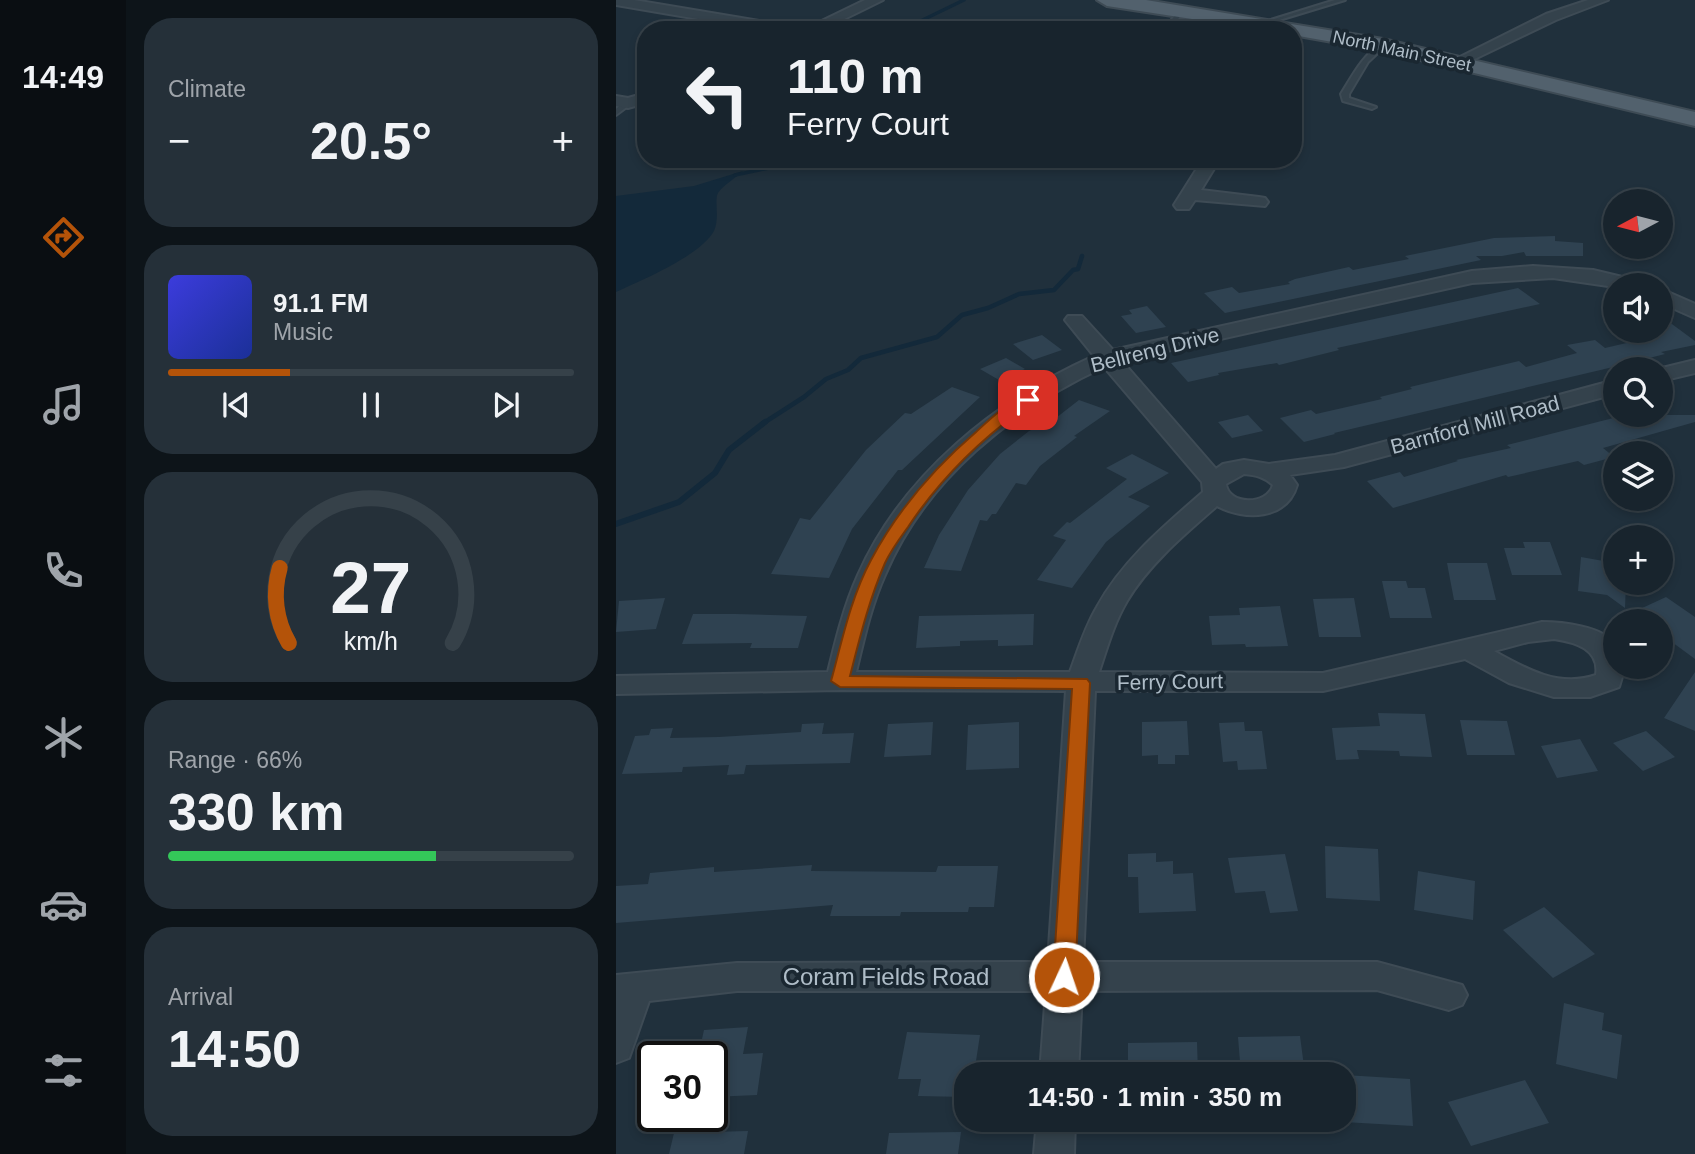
<!DOCTYPE html>
<meta charset="utf-8">
<style>
body{margin:0;font-family:Helvetica,sans-serif;background:#253039;color:#f1f3f6;height:100vh;display:flex;flex-direction:column;font-size:26px;white-space:nowrap}
*{box-sizing:border-box;margin:0}
p{font-size:23px;color:#9fa4aa}
.icon{flex:none;width:38px;height:38px;fill:none;stroke:currentColor;stroke-width:2;stroke-linecap:round;stroke-linejoin:round}
.map{position:relative;flex:1;overflow:hidden}
.side{display:flex;flex-direction:column;gap:18px;padding:18px;background:#0d1419;width:490px}
.side>*{flex:none}
.top-card{position:absolute;left:21px;top:21px;width:665px;height:147px;border-radius:28px;box-shadow:0 4px 10px #0003,0 0 0 2px #364149;background:#18242d;color:#f1f3f6;overflow:hidden}
.needle{width:46px;rotate:263deg}
.fabs{position:absolute;left:987px;top:189px;display:grid;gap:14px}
.fabs a{display:grid;place-items:center;width:70px;height:70px;border-radius:50%;background:#18242d;box-shadow:0 4px 10px #0003,0 0 0 2px #364149;font-size:35px}
.speed{position:absolute;left:21px;top:1041px;display:flex;gap:14px;font-size:35px;font-weight:700;text-align:center}
.speed>*{display:grid;place-content:center;width:91px;height:91px;border-radius:50%;background:#18242d;box-shadow:0 4px 10px #0003,0 0 0 2px #364149;line-height:1}
.speed .limit{border:4px solid #111;border-radius:10px;background:#fff;color:#111}
.pin{position:absolute;display:grid;place-items:center;width:60px;height:60px;color:#fff;margin:-30px;border-radius:14px;box-shadow:0 4px 10px #0006}
.me{position:absolute;width:77px;margin:-38px;rotate:3deg;stroke-linejoin:round;filter:drop-shadow(0 0 5px #0008)}
.turn{display:flex;align-items:center;gap:24px;height:147px;padding:0 35px;font-size:32px}
.turn .icon{width:91px;height:91px;stroke-width:2.5}
.turn b{display:block;font-size:49px;line-height:60px}
.big{font-size:52px;font-weight:800;line-height:1.1}
.side .tile{flex:1;display:flex;flex-direction:column;justify-content:center;gap:10px;min-width:0;padding:0 24px;border-radius:28px;background:#253039}
.side .dial{align-items:center;gap:0}
.dial svg{height:182px;overflow:visible;fill:none;stroke:#364149;stroke-width:7;stroke-linecap:round;text-anchor:middle}
.dial text{fill:#f1f3f6;stroke:none}
.song{display:flex;align-items:center;gap:21px}
.cover{width:84px;height:84px;border-radius:10px;background:linear-gradient(135deg,hsl(240 70% 55%),hsl(230 70% 35%))}
.played{height:7px;border-radius:4px;background:linear-gradient(90deg,#b45309 30%,#364149 30%)}
.keys{display:flex;justify-content:space-around;direction:ltr}
.heat{display:flex;justify-content:space-between;align-items:center;font-size:38px;direction:ltr}
.charge{height:10px;border-radius:5px;background:linear-gradient(90deg,#34c759 66%,#364149 0)}
.trip{position:absolute;left:338px;top:1062px;width:402px;height:70px;border-radius:28px;background:#18242d;box-shadow:0 4px 10px #0003,0 0 0 2px #364149;font-weight:800;line-height:70px;text-align:center}
main{display:flex;flex:1;min-height:0}
.menu{display:flex;flex-direction:column;width:126px;justify-content:space-around;align-items:center;background:#0a0e12;color:#9fa4aa}
.menu .icon{width:49px;height:49px}
.menu .active{color:#b45309}
.menu b{font-size:32px;color:#f1f3f6}
.map>svg:first-child{display:block}
.water{fill:#13293a}
.lines{fill:none;stroke-linecap:round;stroke-linejoin:round}
.stream-far2{stroke:#13293a;stroke-width:3.5}
.stream-far1{stroke:#13293a;stroke-width:4.5}
.stream{stroke:#13293a;stroke-width:6}
.building{fill:#2f4251}
.service-casing{stroke:#3e4b55;stroke-width:4}
.minor-casing{stroke:#3e4b55;stroke-width:4}
.primary-casing{stroke:#3e4b55;stroke-width:4}
.service{fill:#34424c;fill-rule:evenodd}
.minor{fill:#34424c;fill-rule:evenodd}
.primary{fill:#52616d;fill-rule:evenodd}
.route{fill:#b45309;stroke:#753606;stroke-width:2}
.labels{text-anchor:middle;stroke-width:7;stroke-linejoin:round;paint-order:stroke}
.far-street-label{font-size:18px;fill:#afbdc8;stroke:#1a2731}
.street-label{font-size:21px;fill:#afbdc8;stroke:#1a2731}
.near-street-label{font-size:24px;fill:#afbdc8;stroke:#1a2731}
</style>
<main>
<nav class="menu">
<b>14:49</b>
<svg class="icon active" aria-label="directions" viewBox="0 0 24 24"><path d="M12 3l9 9-9 9-9-9zM9 14v-3h6M13 9l2 2-2 2"/></svg>
<svg class="icon" aria-label="music" viewBox="0 0 24 24"><path d="M9 18V5l10-2v13"/><circle cx="6" cy="18" r="3"/><circle cx="16" cy="16" r="3"/></svg>
<svg class="icon" aria-label="phone" viewBox="0 0 24 24"><path d="M5 4h4l2 5-3 2q2 4 5 5l2-3 5 2v4C11 20 4 13 5 4z"/></svg>
<svg class="icon" aria-label="climate" viewBox="0 0 24 24"><path d="M12 3v18M4 7l16 10M4 17L20 7"/></svg>
<svg class="icon" aria-label="car" viewBox="0 0 24 24"><path d="M5 17H2v-5l4-1 3-4h7l3 4 3 1v5h-3M9 17h6M6 11h13"/><circle cx="7" cy="17" r="2"/><circle cx="17" cy="17" r="2"/></svg>
<svg class="icon" aria-label="filters" viewBox="0 0 24 24"><path d="M4 7h16M4 17h16"/><circle cx="9" cy="7" r="2"/><circle cx="15" cy="17" r="2"/></svg>
</nav>
<section class="side">
<div class="tile"><p>Climate</p>
<div class="heat"><a>−</a><b class="big">20.5°</b><a>+</a></div>
</div>
<div class="tile">
<div class="song"><i class="cover"></i><div><b>91.1 FM</b><p>Music</p></div></div>
<div class="played"></div>
<div class="keys"><svg class="icon" aria-label="previous" viewBox="0 0 24 24"><path d="M18 5L8 12l10 7zM5 5v14"/></svg><svg class="icon" aria-label="pause" viewBox="0 0 24 24"><path d="M8 5v14M16 5v14"/></svg><svg class="icon" aria-label="next" viewBox="0 0 24 24"><path d="M6 5l10 7-10 7zM19 5v14"/></svg></div>
</div>
<div class="tile dial"><svg viewBox="0 0 100 80">
<path d="M14 69A42 42 0 1 1 86 69"/>
<path d="M14 69A42 42 0 0 1 10 36" stroke="#b45309"/>
<text x="50" y="56" font-size="32" font-weight="700">27</text>
<text x="50" y="72" font-size="11">km/h</text>
</svg></div>
<div class="tile"><p>Range · 66%</p><b class="big">330 km</b><div class="charge"></div></div>
<div class="tile"><p>Arrival</p><b class="big">14:50</b></div>
</section>
<div class="map">
<svg width="1079" height="1154" viewBox="0 0 1079 1154">
<rect width="100%" height="100%" fill="#20303c"/>
<path class="water" d="M127,171C119,179 108,184 102,193C98,200 104,218 98,231C84,256 26,280 0,292V196L78,186Z"/>
<g class="lines">
<path class="stream-far2" d="M286,30L348,0
M119,175L167,165L175,159"/>
<path class="stream-far1" d="M146,424L188,397L210,379L232,370L245,358L321,337L346,315L372,308L403,294L438,290L457,270L462,269L466,256"/>
<path class="stream" d="M0,524L63,502L99,473L113,450L149,422"/>
</g>
<path class="building" d="M939,236V241L967,243V256H910L908,252L886,256H860L865,260L609,313L588,293L616,287L623,293L674,284L672,282L679,279L733,267L737,270L793,259L789,256L878,238Z
M902,288L924,304L721,348L723,350L663,365L661,363L602,373L603,375L572,382L555,363Z
M531,306L550,327L520,333L505,316L516,314L513,310Z
M1045,316L1079,341V345L1045,352L1049,354L1010,364L718,433L719,434L688,442L664,418L695,410L700,414L766,399L764,397L796,389L794,387L903,361L910,367L961,353L951,345L979,340L989,348L1045,335Z
M426,335L446,350L417,360L397,344Z
M390,358L409,369L383,380L364,369Z
M336,387L364,397L286,470H282L236,529L213,578L155,574L184,518L194,520L250,450L289,413L295,414Z
M463,400L494,411L458,436L461,437L424,466L410,485L400,483L380,514H376L371,521L364,520L345,571L308,568L323,535L352,490L384,454L413,431L436,421Z
M632,415L647,431L616,438L602,422Z
M1009,415H1079V422L987,448L998,457L968,465L962,461L892,477L890,475L777,508L751,481L784,472L788,477L842,461L840,460L895,448L891,445Z
M516,454L553,473L512,497L534,506L490,542L456,588L421,580L450,540L437,536L451,522L454,523L511,479L490,468Z
M907,542H934L946,575H896L888,548H909Z
M965,557L999,563V583H1010L1009,608L991,595L962,591Z
M831,563H871L880,600H838Z
M766,581H790L792,588H809L816,618H774Z
M1050,597L1079,617V659L1045,634V621H998Z
M49,598L40,629L0,632L3,601Z
M738,598L745,637H703L697,599Z
M664,606L672,646L630,647L629,644L596,645L593,616L624,615L623,608Z
M77,614H119L191,616L182,648H134L136,643L66,644Z
M418,614L417,645L382,646V640L344,641V646L300,648L303,616Z
M1079,672V731L1048,718Z
M762,713L809,714L816,757L784,756L783,751L741,750L743,759L720,760L716,728L764,726Z
M844,720L891,721L899,755H851Z
M571,721L573,755H559V764H542V755L526,756V722Z
M317,722L315,755L268,757L272,724Z
M403,722V768L350,770L352,725Z
M628,722L629,731H646L651,769L622,770L621,761L607,762L603,723Z
M208,723L206,734L238,733L234,763L130,765L128,774L111,775L113,765L67,767L66,772L6,774L19,736L33,735L35,729L57,728L54,738L103,737L185,732L186,724Z
M1030,731L1059,757L1027,771L997,743Z
M964,739L982,771L941,778L925,746Z
M709,846L762,849L764,901L710,898Z
M540,853V862L557,861V874L577,873L580,911L523,913L522,877H512V854Z
M669,854L682,911L654,913L649,891L619,893L612,858Z
M196,865L195,871L320,872L322,866H382L378,907H353L352,912H285L284,916H214L217,905L0,923V886L32,884L34,873L98,867V872Z
M802,871L859,881L857,920L798,910Z
M928,907L979,954L937,978L887,930Z
M948,1003L988,1013L986,1030L1006,1035L1001,1079L940,1064Z
M132,1027L127,1054L147,1053L141,1095L96,1097V1057H82L88,1030Z
M291,1032L364,1035L358,1074H350V1097L302,1096L305,1079H282Z
M684,1036L689,1074H625L622,1037Z
M581,1042L582,1074H512V1043Z
M728,1075L794,1079L797,1126L728,1122Z
M909,1080L933,1123L855,1146L832,1102Z
M132,1131L128,1154H53L58,1133Z
M345,1132L342,1154H270L273,1133Z"/>
<g class="lines">
<g class="service-casing">
<path id="service" d="M719,0H729L650,24L645,23Z
M563,10L568,11L554,30H548Z
M765,44L770,45L752,62L733,94V98L760,107L756,109L727,101L725,94C737,75 746,56 765,44Z
M9,101L16,103L0,115V109Z"/>
</g>
<g class="minor-casing">
<path id="minor" d="M0,0H18L173,26L180,30H147L0,5Z
M249,0H267L206,30H187Z
M972,0H992L940,20L846,65H836L834,62L930,14Z
M30,93V103L12,108L0,106V96L12,98Z
M587,159H604L585,190L643,197L649,198L652,202L649,206L579,200L573,209H561L558,205Z
M917,266L977,270L1023,281L1026,285L999,287L937,278L856,283L506,361L600,469L607,464L628,460L653,464L719,455L999,380V394L728,467L674,475L681,485C671,520 629,521 601,506C569,534 533,564 511,601C498,623 491,648 483,672L707,673L926,622C943,622 990,626 998,645C1001,650 999,660 999,667H1009L1003,687L974,697H938L893,683L849,659L707,691H479L467,962H761L846,985L851,995L846,1005L833,1010L761,990L466,991L462,1074H424L430,991H121L33,1001L13,1058L0,1063V975L121,963L432,962L450,691L224,690L0,694V676L212,672C220,639 228,606 242,575C287,474 380,400 478,356L449,320L452,316H466L497,350L856,271ZM488,367L586,482L587,492C548,526 506,561 481,607C469,627 462,650 454,672H240C248,639 255,606 269,575C309,480 397,409 488,367ZM628,474C640,475 648,477 657,485C651,506 612,505 610,484ZM938,639C959,642 984,649 980,675C943,688 910,669 878,651L912,642Z
M1045,289L1079,304V318L1045,303Z
M1079,360V373L1045,381V369H1042Z
M421,1120H459L458,1154H418Z"/>
</g>
<g class="primary-casing">
<path id="primary" d="M481,0H530L767,39L1079,112V126L767,51L677,35V30H648L491,6Z"/>
</g>
<use href="#service" class="service"/>
<use href="#minor" class="minor"/>
<use href="#primary" class="primary"/>
</g>
<path class="route" d="M412,395L417,397V402C366,437 326,476 292,527C284,538 275,550 269,563C253,600 244,637 234,676L471,679L474,683L459,977L456,983L448,986L440,983L437,977L456,689L224,687L215,681C226,641 235,597 255,560C281,511 318,468 360,432C374,419 393,401 412,395Z"/>
<g class="labels">
<g class="far-street-label">
<text transform="translate(786 51) rotate(12)" y="6">North Main Street</text>
</g>
<g class="street-label">
<text transform="translate(539 350) rotate(-14)" y="7">Bellreng Drive</text>
<text transform="translate(859 425) rotate(-15)" y="7">Barnford Mill Road</text>
<text transform="translate(554 682) rotate(-1)" y="7">Ferry Court</text>
</g>
<g class="near-street-label">
<text x="270" y="985">Coram Fields Road</text>
</g>
</g>
</svg>
<div class="fabs">
<a><svg class="needle" viewBox="-14 -14 28 28"><path d="M0-13l5 13h-10z" fill="#e53935"/><path d="M0 13l5-13h-10z" fill="#9fa4aa"/></svg></a>
<a><svg class="icon" aria-label="sound" viewBox="0 0 24 24"><path d="M4 9h4l5-4v14l-5-4H4zM17 9q2 3 0 6"/></svg></a>
<a><svg class="icon" aria-label="search" viewBox="0 0 24 24"><circle cx="10" cy="10" r="6"/><path d="M15 15l6 6"/></svg></a>
<a><svg class="icon" aria-label="layers" viewBox="0 0 24 24"><path d="M12 4l9 5-9 5-9-5zM3 14l9 5 9-5"/></svg></a>
<a>+</a>
<a>−</a>
</div>
<div class="speed"><div class="limit">30</div></div>
<div class="pin" style="left:412px;top:400px;background:#d93025"><svg class="icon" aria-label="arrive" viewBox="0 0 24 24"><path d="M6 21V4h12l-3 4 3 4H6"/></svg></div>
<svg class="me" style="left:448px;top:977px" viewBox="-20 -20 40 40"><circle r="17" fill="#b45309" stroke="#fff" stroke-width="3"/><path d="M0-11L8 9 0 5-8 9z" fill="#fff"/></svg>
<div class="trip">14:50 · 1 min · 350 m</div>
<div class="top-card">
<div class="turn"><svg class="icon" aria-label="left" viewBox="0 0 24 24"><path d="M17 20v-9H6M10 6l-5 5 5 5"/></svg><div><b>110 m</b>Ferry Court</div></div>
</div>
</div>
</main>
